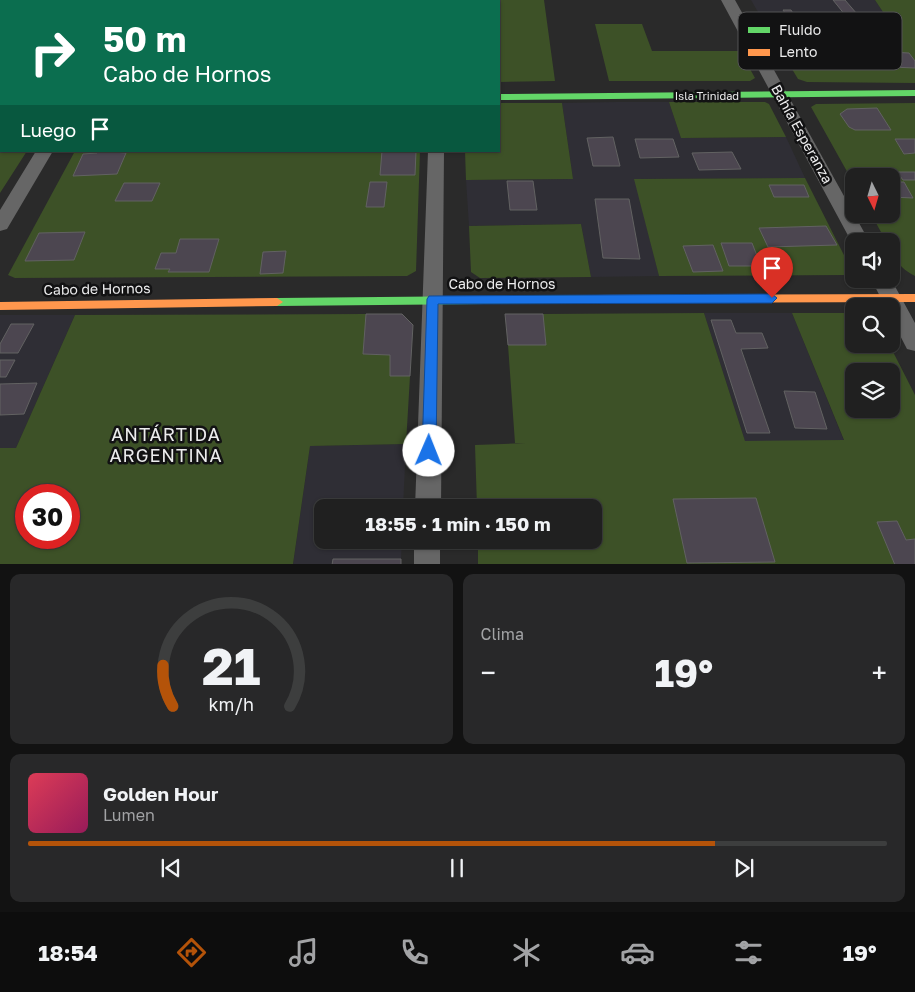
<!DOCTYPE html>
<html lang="es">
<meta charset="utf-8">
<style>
body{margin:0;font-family:"Golos Text",sans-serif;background:#282829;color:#f1f3f6;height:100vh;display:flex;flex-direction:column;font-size:19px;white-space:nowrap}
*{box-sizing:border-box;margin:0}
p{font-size:16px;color:#a2a3a5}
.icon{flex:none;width:28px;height:28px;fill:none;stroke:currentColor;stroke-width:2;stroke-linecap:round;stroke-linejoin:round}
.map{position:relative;height:564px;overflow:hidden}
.drawer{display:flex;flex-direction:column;gap:10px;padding:10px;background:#121212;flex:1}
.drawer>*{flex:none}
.guide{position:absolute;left:0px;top:0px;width:500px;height:152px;box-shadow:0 1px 4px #0004,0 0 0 1px #3d3e3e;background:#0b6e4f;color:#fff;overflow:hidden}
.needle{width:32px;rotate:175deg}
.tools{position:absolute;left:845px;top:168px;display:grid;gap:10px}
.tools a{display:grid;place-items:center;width:55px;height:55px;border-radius:10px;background:#202020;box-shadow:0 1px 4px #0004,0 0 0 1px #3d3e3e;font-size:25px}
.speed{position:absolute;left:15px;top:484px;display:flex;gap:10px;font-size:25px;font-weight:700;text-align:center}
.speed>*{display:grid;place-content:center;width:65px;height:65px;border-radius:50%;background:#202020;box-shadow:0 1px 4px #0004,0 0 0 1px #3d3e3e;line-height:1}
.speed .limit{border:8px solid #d22;background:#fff;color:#111}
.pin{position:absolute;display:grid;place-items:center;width:42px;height:42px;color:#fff;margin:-51px -21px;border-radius:50% 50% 50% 0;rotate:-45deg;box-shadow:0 0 5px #0007}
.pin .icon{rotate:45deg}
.me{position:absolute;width:55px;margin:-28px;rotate:1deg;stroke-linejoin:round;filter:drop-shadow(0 0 4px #0008)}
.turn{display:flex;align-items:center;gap:18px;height:105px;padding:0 20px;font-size:22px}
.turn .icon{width:65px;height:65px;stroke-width:2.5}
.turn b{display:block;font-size:35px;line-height:42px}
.then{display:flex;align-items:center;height:48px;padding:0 20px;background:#0003;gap:10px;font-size:19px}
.big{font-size:38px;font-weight:700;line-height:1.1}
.drawer .widget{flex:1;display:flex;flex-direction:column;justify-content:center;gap:8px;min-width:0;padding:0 18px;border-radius:10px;background:#282829}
.drawer .dial{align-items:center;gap:0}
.dial svg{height:130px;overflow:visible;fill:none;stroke:#3d3e3e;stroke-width:7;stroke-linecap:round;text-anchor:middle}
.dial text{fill:#f1f3f6;stroke:none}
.song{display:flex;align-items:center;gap:15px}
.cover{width:60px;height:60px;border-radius:8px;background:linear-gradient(135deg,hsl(350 70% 55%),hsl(330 70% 35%))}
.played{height:5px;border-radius:2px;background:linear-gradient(90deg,#b45309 80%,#3d3e3e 80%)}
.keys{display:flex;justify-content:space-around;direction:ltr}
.heat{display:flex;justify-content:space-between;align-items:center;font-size:28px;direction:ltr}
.drawer .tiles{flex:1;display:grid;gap:10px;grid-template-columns:1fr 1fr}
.widget:last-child{grid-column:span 2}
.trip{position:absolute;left:314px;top:499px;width:288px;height:50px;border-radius:10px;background:#202020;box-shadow:0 1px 4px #0004,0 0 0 1px #3d3e3e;font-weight:700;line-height:50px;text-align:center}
.tabs{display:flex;height:80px;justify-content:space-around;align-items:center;background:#0d0d0d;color:#a2a3a5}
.tabs .icon{width:35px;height:35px}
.tabs .current{color:#b45309}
.tabs b{font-size:22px;color:#f1f3f6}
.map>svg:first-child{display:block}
.built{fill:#2f2e35}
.green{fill:#3d5127;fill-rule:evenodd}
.building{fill:#4c4650;stroke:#626262}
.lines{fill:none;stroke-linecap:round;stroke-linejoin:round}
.street{fill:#666;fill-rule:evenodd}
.fast{fill:#63d668;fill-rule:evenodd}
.slow{fill:#ff974d;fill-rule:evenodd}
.route{fill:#1a73e8;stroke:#114b97}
.labels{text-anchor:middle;stroke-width:5;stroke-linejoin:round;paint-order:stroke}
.far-street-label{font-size:11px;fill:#ececed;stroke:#121213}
.street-label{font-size:14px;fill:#ececed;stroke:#121213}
.near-neighbourhood-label{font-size:18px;letter-spacing:1px;fill:#ececed;stroke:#121213}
.key{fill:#121213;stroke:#535354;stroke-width:1}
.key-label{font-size:14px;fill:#ececed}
</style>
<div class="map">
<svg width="915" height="565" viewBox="0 0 915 565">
<rect width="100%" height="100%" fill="#2a2a2a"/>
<path class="built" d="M751,0H875L891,24H765Z
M616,102H669L681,138L786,137L805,178L635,179L659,276L591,277L581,224L469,226L466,180L573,179L562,103Z
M704,313H792L844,441H745Z
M0,315H75L16,448H0Z
M406,444L403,507L322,508V540H402L401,559H333L332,564L293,565L310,446Z"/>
<path class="green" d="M460,0H544L555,81L499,82V1Z
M875,0H915V83L807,82L798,79L765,24H891Z
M595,24H642L652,51H740L755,78L750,81H609Z
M669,102H765L769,104L786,137L681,138Z
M0,103L1,151H27L0,193Z
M499,103H562L573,179L466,180L465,151H499Z
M915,103V139H895L904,154L915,153V172H898L903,180H915V276C901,269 891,258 891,241H886L871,214H891V176H854V184L811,107L816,104Z
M75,151H420L416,271L407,276L15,278L8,275Z
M805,178L851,269L845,275L659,276L634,179Z
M581,224L591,277L480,278L471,272L469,226Z
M704,313L745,441L844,440L792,313H854V344H889L915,395V539L906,540L897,521L878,522L895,564H478V540H592V508L477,507L475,445L526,443H515L508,345H546L543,314ZM854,371H891V409H854Z
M366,314L363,354L390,355V376H410L406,444L310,446L293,564L0,565V448H16L75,315ZM26,495H69V538H26Z"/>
<path class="building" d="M833,0H845L863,21H850Z
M783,10H791L799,23H766L760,14L785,13Z
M889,52L909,53L915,61V68L891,67L885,59H894Z
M877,108L891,130H855L849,127L840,114L847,109Z
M613,137L620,166H593L587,138Z
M635,139H673L679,157L640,158Z
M895,139H915V153L904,154Z
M99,151L126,153L117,174L73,176L83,154L97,153Z
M382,151H416L415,175H380Z
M732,152L741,169L699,170L692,153Z
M897,172H915V180H903Z
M507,181H533L537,210H510Z
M370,182H387L384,207H366Z
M891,182H904L913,198L891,197Z
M124,183H160L152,201H115Z
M769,185H804L809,197H774Z
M595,199H629L640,259L603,258Z
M826,226L837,245L768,247L759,228Z
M85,232L74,260L25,261L39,233Z
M180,239H219L209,272H168L170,269H155L161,253H176Z
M721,243H752L761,266H729Z
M713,245L723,271L693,272L683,246Z
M286,251L283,273L260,274L263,252Z
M366,314H402L413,325L410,376H390V355L363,354Z
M505,314H543L546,345H508Z
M711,320H731L736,333H762L768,348L741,349L770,433H747Z
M11,324H34L18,353H0V344Z
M0,360H15L6,377H0Z
M37,383L24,414L0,415V384Z
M784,391L815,392L827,429L795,428Z
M756,498L775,562L687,563L673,499Z
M897,521L906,540L915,539V565H895L877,522Z
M333,559H401V565H332Z"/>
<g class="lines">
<path class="street" d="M432,0H446V1H433Z
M721,0H735L869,241H854V246L851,241Z
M0,92H1V102H0Z
M36,151H53L7,229L0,231V210Z
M428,151H444L441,508H415Z
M871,279H891L915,323V351L907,349L891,318V306H885Z
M414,540H440V565H414Z"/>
<path class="fast" d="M915,90V96L499,100V94Z
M591,295L597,299L591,303L277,306L271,302L277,298Z"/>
<path class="slow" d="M915,294V302L591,303L585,299L591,295Z
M277,298L283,302L277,306L0,310V302Z"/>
</g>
<path class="route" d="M772,294L777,298L772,303L438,304L436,451L434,455L429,457L424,455L422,451L427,299L429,296Z"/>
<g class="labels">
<g class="far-street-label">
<text x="707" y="100">Isla Trinidad</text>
</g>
<g class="street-label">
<text transform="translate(802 134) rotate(61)" y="5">Bahía Esperanza</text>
<text x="502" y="289">Cabo de Hornos</text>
<text transform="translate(97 289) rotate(-1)" y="5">Cabo de Hornos</text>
</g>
<g class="near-neighbourhood-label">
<text x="166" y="441">ANTÁRTIDA<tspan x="166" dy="21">ARGENTINA</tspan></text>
</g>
</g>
<rect x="738" y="12" width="164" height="58" rx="8" class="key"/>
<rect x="748" y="27" width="22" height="6" fill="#63d668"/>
<rect x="748" y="49" width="22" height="7" fill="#ff974d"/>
<g class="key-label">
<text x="779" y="35">Fluido</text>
<text x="779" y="57">Lento</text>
</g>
</svg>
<div class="tools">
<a><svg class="needle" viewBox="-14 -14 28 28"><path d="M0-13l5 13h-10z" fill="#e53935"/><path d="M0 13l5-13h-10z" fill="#a2a3a5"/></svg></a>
<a><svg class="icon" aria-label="sound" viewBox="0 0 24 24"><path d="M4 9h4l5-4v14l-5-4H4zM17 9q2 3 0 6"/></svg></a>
<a><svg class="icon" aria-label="search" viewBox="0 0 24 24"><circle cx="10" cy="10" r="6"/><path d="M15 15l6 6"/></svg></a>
<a><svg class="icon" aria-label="layers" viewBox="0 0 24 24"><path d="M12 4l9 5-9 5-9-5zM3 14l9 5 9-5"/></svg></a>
</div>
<div class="speed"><div class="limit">30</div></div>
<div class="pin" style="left:772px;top:298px;background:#d93025"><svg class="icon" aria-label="arrive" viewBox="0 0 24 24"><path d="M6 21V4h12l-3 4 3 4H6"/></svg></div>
<svg class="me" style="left:429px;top:451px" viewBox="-20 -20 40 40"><circle r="19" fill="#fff"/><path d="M0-13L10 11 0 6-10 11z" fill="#1a73e8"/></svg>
<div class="trip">18:55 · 1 min · 150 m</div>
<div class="guide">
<div class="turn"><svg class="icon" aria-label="right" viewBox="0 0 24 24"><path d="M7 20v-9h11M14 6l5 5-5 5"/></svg><div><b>50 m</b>Cabo de Hornos</div></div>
<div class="then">Luego<svg class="icon" aria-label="arrive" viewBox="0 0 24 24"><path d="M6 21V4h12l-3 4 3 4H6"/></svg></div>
</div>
</div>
<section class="drawer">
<div class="tiles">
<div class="widget dial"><svg viewBox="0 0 100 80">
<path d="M14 69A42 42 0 1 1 86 69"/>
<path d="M14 69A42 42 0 0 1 8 44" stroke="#b45309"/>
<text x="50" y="56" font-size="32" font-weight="700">21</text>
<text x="50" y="72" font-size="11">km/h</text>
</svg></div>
<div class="widget"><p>Clima</p>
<div class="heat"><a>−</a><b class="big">19°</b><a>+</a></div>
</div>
<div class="widget">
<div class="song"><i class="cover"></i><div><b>Golden Hour</b><p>Lumen</p></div></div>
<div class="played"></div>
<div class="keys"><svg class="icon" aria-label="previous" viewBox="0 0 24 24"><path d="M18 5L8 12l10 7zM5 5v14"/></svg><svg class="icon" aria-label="pause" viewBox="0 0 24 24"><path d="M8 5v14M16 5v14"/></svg><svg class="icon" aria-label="next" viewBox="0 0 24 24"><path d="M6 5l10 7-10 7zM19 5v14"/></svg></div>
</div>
</div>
</section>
<nav class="tabs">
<b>18:54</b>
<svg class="icon current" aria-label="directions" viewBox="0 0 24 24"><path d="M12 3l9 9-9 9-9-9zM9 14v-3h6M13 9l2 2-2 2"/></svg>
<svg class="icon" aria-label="music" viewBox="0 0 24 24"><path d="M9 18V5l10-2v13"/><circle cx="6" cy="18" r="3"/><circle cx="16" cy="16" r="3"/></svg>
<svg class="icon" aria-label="phone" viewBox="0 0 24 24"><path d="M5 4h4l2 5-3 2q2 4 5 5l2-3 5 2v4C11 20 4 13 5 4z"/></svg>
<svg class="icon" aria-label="climate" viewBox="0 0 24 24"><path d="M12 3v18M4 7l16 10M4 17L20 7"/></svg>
<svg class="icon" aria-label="car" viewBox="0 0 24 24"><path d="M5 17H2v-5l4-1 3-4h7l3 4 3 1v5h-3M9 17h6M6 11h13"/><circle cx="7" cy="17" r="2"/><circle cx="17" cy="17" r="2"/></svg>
<svg class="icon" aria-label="filters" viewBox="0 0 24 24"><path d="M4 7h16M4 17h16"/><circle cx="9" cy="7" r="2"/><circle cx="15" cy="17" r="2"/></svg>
<b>19°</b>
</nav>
